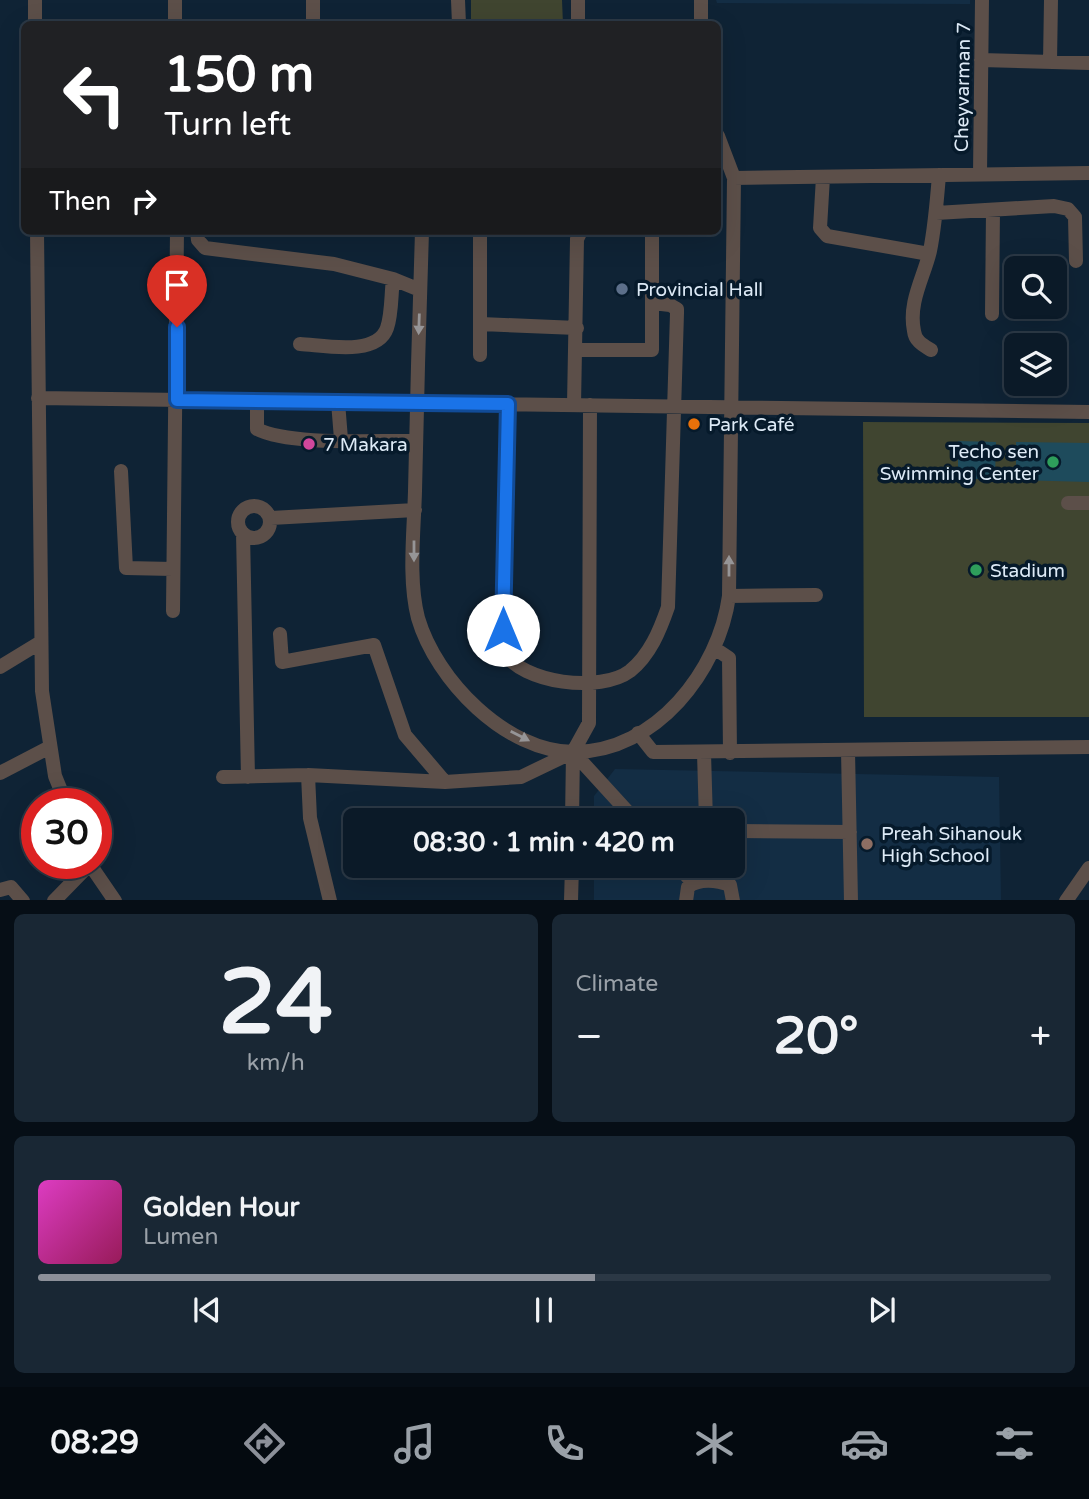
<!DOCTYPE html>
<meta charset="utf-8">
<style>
body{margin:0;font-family:"Varela Round",sans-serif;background:#192734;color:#f1f3f6;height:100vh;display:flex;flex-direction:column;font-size:26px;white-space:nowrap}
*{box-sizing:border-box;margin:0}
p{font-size:23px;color:#9aa1a8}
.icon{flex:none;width:38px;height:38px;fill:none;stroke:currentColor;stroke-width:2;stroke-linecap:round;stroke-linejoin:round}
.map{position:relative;height:900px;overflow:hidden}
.drawer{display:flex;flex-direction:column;gap:14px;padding:14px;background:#060e16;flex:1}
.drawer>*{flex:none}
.guide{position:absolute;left:21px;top:21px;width:700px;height:214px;border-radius:10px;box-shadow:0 7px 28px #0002,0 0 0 2px #2b3845;background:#202124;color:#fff;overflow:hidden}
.buttons{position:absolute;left:1004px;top:256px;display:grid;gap:14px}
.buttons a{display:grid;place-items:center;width:63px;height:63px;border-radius:10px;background:#0b1a28;box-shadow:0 7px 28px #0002,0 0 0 2px #2b3845;font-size:35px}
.speed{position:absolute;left:21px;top:788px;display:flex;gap:14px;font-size:35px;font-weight:700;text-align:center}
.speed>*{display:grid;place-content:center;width:91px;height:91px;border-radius:50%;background:#0b1a28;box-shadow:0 7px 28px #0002,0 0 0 2px #2b3845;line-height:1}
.speed .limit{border:10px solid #d22;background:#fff;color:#111}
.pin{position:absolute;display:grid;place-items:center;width:60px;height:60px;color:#fff;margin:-72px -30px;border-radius:50% 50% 50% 0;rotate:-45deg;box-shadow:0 0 7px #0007}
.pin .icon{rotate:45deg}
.me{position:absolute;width:77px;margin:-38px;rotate:0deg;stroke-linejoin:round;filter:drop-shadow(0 0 5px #0008)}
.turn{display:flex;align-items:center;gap:24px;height:147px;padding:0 28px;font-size:32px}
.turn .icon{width:91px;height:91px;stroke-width:2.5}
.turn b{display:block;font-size:49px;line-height:60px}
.then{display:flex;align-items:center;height:66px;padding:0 28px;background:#0003;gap:14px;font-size:26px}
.big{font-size:52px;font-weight:700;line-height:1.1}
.drawer .tile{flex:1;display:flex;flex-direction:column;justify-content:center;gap:10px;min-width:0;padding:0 24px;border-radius:10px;background:#192734}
.drawer .dial{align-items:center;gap:0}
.dial b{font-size:91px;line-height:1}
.song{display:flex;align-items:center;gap:21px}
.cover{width:84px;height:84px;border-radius:10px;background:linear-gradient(135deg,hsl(310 70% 55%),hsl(330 70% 35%))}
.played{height:7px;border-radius:4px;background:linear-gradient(90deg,#8c9099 55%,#2b3845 55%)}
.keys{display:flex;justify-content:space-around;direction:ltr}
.heat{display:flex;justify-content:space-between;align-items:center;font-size:38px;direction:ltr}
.drawer .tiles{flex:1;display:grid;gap:14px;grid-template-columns:1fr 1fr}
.tile:last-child{grid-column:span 2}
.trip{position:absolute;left:343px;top:808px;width:402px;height:70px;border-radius:10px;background:#0b1a28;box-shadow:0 7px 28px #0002,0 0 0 2px #2b3845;font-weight:700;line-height:70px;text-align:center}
.tabs{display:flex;height:112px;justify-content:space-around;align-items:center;background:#040a10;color:#9aa1a8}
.tabs .icon{width:49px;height:49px}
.tabs .current{color:#8c9099}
.tabs b{font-size:32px;color:#f1f3f6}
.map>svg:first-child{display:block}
.built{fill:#132d44}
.green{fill:#404530}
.water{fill:#1e4b5c}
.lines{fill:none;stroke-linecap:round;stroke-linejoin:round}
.minor{stroke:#5c4f49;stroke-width:14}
.oneway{fill:#969597}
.route-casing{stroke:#114b97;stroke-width:18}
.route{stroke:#1a73e8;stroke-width:12}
.service-dot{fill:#5c6f8a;stroke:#061a2b;stroke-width:2.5}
.food-dot{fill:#e8710a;stroke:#061a2b;stroke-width:2.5}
.hotel-dot{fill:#d1479c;stroke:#061a2b;stroke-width:2.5}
.leisure-dot{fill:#2e9e5b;stroke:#061a2b;stroke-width:2.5}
.education-dot{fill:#8d6e63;stroke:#061a2b;stroke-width:2.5}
.labels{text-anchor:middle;stroke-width:7;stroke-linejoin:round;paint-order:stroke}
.street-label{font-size:19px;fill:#ddeaf6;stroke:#061a2b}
.poi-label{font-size:19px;fill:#ddeaf6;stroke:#061a2b;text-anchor:start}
</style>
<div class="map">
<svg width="1089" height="901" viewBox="0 0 1089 901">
<rect width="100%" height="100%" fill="#0f2335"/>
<path class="built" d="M716,0H970V4L717,3Z
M615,769L999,777L1001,900L594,901V866H733V821H594V796Z"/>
<path class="green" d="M471,0H562L563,24H471Z
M863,422L1089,423V717H864Z"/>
<path class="water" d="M958,441L996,442L995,479H958Z
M1016,442L1089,443V482L1016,480Z"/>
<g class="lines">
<path class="minor" d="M35,0V24
M175,0V24
M313,0V24
M458,0L459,24
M578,0V24
M701,0V24
M981,60L1089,63
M1050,62L1051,0
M980,174L982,0
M823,177L820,228L827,236L929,254
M734,178L1089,173
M936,213L1054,206L1068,209L1075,217L1076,261
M37,231L42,691L55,776L66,803
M197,231L198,240L205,248L334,264L393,279L420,290
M422,231C419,318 417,404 415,491C414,531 408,579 418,618C436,680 506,752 574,752C656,752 719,670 729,596L734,178L718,136
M480,231V355
M992,314L993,210
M481,324L577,328
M300,344C323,345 377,357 387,328C392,314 391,294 393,279
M577,350H652V231
M931,350C923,345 915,341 914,331C908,302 924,277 930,251C935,226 937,200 939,175
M38,398L1089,412
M257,401V429C289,446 377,440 416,441
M338,402L341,439
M508,404L503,651C522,684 601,693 630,671C650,655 660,630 668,607L677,313V309L670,305L653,303
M574,405L577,239L581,231
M121,471L126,568L173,569
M1068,503H1089
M238 522a16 16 0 1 1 32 0a16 16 0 1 1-32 0Z
M271,518L415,510
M243,533L248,777
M729,596L816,595
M173,611L177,231
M280,634L282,662L374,645L405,735L445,782
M714,648L729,658L730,753
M0,667L41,642
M638,733L653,752L1089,747
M848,751L851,901
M573,752L636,821
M704,753L706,821
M0,773L50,747
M308,775L310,818L330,901
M223,777L308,775L445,782L521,777L573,752
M572,821L573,752L589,723L590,405
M733,831L850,832
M89,863L115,901
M678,866L693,883
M0,890L11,887L23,901
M54,901L90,864
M571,901L572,866
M686,901L688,887C699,878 717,880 730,885L733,901
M1066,901L1089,868"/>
</g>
<defs><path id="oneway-solid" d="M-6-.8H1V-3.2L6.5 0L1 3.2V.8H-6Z" transform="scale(1.75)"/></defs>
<g class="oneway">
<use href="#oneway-solid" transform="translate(419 324) rotate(92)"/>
<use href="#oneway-solid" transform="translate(414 551) rotate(90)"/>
<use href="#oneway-solid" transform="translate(729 566) rotate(-90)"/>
<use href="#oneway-solid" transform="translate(520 736) rotate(27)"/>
</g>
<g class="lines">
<g class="route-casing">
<path id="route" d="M177,327V400L508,404L503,630"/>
</g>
<use href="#route" class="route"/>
</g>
<circle class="service-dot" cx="622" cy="289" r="7"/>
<circle class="food-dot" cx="694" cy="424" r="7"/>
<circle class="hotel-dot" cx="309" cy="444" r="7"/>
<g class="leisure-dot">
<circle cx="1053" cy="462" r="7"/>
<circle cx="976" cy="570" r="7"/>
</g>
<circle class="education-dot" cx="867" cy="844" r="7"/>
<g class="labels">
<g class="street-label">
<text transform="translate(962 87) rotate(-89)" y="7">Cheyvarman 7</text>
</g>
<g class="poi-label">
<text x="636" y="296">Provincial Hall</text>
<text x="708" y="431">Park Café</text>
<text x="323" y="451">7 Makara</text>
<text x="1039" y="458" text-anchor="end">Techo sen<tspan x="1039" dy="22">Swimming Center</tspan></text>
<text x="990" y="577">Stadium</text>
<text x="881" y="840">Preah Sihanouk<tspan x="881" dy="22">High School</tspan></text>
</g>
</g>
</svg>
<div class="buttons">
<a><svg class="icon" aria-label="search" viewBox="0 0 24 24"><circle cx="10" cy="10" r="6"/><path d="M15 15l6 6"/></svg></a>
<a><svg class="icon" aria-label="layers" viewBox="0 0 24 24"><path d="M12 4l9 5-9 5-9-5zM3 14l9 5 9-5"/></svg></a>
</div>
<div class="speed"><div class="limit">30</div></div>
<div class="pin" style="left:177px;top:327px;background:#d93025"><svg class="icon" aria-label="arrive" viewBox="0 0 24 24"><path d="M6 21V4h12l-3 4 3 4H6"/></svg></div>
<svg class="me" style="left:503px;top:630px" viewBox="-20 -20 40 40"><circle r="19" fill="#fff"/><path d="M0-13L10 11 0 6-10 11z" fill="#1a73e8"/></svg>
<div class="trip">08:30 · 1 min · 420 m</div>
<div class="guide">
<div class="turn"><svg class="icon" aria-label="left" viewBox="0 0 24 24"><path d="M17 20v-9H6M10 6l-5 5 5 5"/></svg><div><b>150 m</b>Turn left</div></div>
<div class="then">Then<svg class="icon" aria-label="right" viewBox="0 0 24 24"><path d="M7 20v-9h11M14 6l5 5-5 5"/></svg></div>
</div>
</div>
<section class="drawer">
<div class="tiles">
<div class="tile dial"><b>24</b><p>km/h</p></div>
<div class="tile"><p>Climate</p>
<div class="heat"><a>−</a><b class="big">20°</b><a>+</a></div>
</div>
<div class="tile">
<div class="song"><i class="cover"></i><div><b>Golden Hour</b><p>Lumen</p></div></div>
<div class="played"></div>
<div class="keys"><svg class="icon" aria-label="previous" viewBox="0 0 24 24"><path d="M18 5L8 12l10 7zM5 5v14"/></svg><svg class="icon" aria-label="pause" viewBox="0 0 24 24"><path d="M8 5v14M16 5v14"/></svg><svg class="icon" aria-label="next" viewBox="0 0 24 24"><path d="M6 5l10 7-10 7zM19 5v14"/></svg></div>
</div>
</div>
</section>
<nav class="tabs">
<b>08:29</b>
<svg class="icon current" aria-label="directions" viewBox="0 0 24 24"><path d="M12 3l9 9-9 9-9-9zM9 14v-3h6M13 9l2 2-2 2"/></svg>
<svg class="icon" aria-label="music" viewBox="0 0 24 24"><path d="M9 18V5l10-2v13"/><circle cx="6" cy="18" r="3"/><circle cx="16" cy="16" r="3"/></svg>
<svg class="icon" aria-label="phone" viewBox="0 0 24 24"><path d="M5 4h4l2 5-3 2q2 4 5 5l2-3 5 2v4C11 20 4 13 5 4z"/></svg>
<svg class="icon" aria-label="climate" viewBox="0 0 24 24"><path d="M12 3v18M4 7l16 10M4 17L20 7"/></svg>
<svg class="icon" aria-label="car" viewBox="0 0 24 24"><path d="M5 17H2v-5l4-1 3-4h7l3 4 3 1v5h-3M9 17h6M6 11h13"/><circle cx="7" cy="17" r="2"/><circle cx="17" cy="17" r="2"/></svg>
<svg class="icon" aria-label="filters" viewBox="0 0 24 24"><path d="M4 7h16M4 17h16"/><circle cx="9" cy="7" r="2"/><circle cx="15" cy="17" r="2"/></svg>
</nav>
